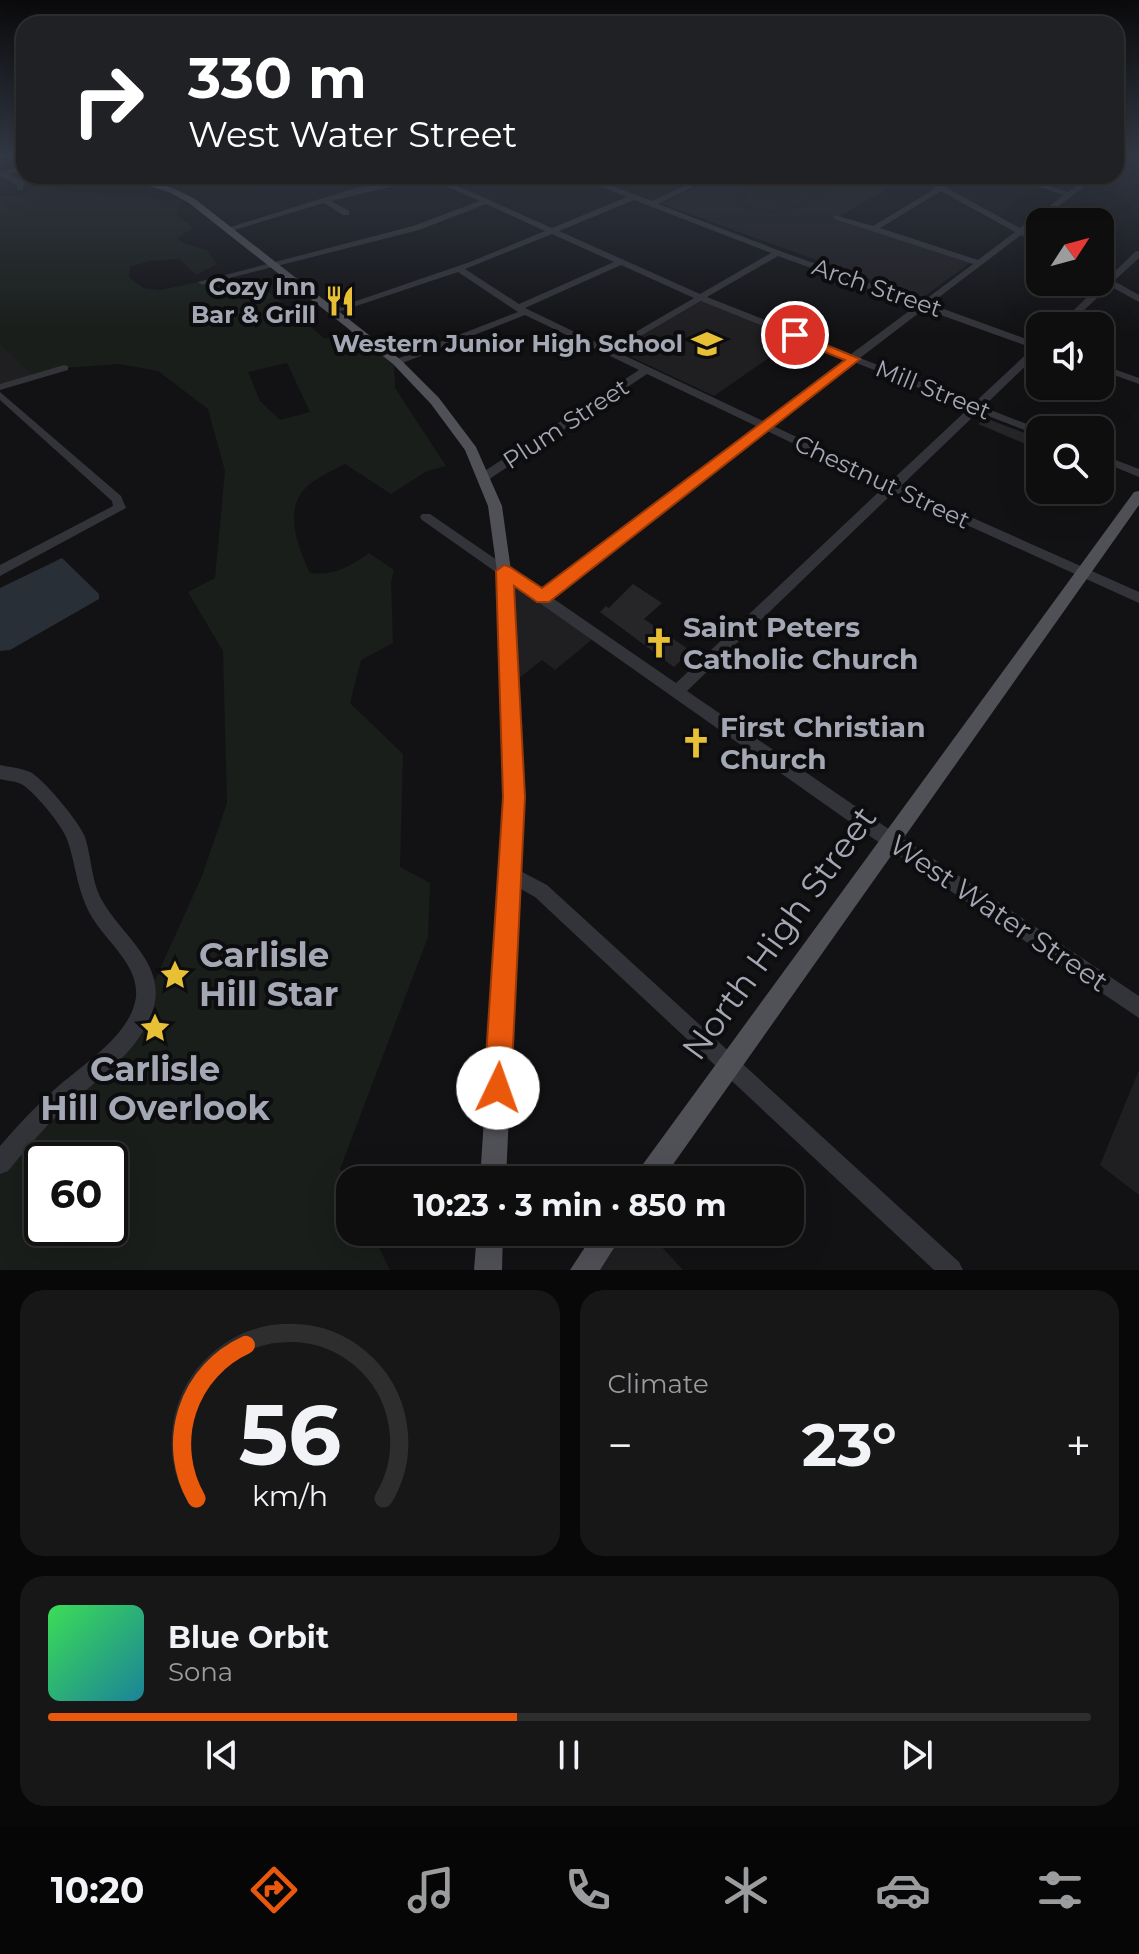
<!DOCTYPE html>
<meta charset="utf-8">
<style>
body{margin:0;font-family:Montserrat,sans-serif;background:#171718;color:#f1f3f6;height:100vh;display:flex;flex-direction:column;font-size:30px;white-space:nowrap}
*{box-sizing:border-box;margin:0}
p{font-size:26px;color:#9b9c9e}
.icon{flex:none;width:44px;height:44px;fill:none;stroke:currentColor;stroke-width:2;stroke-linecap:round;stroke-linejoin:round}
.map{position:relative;height:1270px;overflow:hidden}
.side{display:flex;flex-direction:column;gap:20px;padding:20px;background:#080808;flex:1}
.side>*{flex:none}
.top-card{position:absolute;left:16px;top:16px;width:1108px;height:168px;border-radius:24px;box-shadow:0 8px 32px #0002,0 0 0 2px #2e2e2f;background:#202124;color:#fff;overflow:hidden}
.needle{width:52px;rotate:54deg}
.buttons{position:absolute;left:1026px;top:208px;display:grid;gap:16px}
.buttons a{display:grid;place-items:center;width:88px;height:88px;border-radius:16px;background:#0e0e0f;box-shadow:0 8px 32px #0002,0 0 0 2px #2e2e2f;font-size:40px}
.speed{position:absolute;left:24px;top:1142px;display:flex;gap:16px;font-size:40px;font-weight:700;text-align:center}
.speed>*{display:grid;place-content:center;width:104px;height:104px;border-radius:50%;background:#0e0e0f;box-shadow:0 8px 32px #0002,0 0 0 2px #2e2e2f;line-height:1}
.speed .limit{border:4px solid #111;border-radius:12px;background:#fff;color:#111}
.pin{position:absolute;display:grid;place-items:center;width:68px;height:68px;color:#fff;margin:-34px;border:4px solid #fff;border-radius:50%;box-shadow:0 2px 8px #0007}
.me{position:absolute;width:88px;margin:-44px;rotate:3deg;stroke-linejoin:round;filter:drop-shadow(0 0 6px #0008)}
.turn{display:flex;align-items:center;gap:28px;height:168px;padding:0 40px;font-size:36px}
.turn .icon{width:104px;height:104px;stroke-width:2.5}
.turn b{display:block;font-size:56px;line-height:68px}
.big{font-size:60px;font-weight:700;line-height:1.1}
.side .card{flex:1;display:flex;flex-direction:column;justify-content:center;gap:12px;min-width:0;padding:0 28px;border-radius:24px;background:#171718}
.side .dial{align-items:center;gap:0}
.dial svg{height:208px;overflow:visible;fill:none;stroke:#2e2e2f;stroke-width:7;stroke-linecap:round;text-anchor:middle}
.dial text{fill:#f1f3f6;stroke:none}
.song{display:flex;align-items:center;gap:24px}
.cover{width:96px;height:96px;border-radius:12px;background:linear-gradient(135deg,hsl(130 70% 55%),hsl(190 70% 35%))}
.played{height:8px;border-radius:4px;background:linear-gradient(90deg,#ea580c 45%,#2e2e2f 45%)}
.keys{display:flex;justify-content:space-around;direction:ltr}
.heat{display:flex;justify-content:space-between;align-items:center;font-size:44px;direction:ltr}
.side .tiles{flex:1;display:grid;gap:20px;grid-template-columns:1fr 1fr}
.card:last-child{grid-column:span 2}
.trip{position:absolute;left:336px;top:1166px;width:468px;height:80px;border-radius:24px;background:#0e0e0f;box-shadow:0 8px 32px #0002,0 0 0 2px #2e2e2f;font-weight:700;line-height:80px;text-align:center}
.tabs{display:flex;height:128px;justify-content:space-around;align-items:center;background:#060606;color:#9b9c9e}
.tabs .icon{width:56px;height:56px}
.tabs .current{color:#ea580c}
.tabs b{font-size:36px;color:#f1f3f6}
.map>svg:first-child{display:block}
.built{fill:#1f1e21}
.green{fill:#191e1a;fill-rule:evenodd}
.water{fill:#292f37}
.building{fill:#262528}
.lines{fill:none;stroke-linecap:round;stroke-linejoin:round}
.minor{fill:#333439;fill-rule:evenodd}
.major{fill:#505057;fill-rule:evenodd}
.route{fill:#ea580c;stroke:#983908;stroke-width:2}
.labels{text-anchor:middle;stroke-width:8;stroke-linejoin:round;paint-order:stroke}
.far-poi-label{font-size:24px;font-weight:bold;fill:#a4a7b4;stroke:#0d0d0f;text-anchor:end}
.far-street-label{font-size:24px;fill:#a4a7b4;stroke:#0d0d0f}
.poi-label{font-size:28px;font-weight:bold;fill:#a4a7b4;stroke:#0d0d0f;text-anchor:start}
.street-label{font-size:28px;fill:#a4a7b4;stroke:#0d0d0f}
.near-street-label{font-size:34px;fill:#a4a7b4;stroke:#0d0d0f}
.near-poi-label{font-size:34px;font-weight:bold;fill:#a4a7b4;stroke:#0d0d0f;text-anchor:start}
</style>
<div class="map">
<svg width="1139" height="1270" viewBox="0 0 1139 1270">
<rect width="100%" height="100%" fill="#121214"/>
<path class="built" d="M719,176H858L863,179L909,176L840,216V221L970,263L922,298L662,204Z
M702,301L796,339L714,396L616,350Z
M0,338L35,374L0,385Z
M511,580L594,638L555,670L542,660L514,682Z
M1139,1070V1195L1100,1165Z
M611,1232H648L683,1270H584Z"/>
<path class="green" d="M31,176H54L53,184L59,190L71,192L143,195L165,201L181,200L177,215L193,228L178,238L183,243L207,250L217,264L196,275L180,259L149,261L130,267L129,277L143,288L160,290L217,278L269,292L325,339L351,330L394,365L395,388L446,466L427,471L391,494L345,464C332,471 312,479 303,491C284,513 299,550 310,573C335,576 349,567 369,553L394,570L391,583L393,643L361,660L350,703L403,754L400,867L430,883L428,937L340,1169L350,1189V1232H371L390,1270H0V1163L78,1083L145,1002L202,876L227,803L223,651L188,592L215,578L225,471L208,409L158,371L119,364L64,368L35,377L0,344V196C28,196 17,198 40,183L28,179ZM287,363L310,412L280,420L260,401L248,372ZM42,1160H110V1228H42Z
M775,176H784L746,195L745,202C775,223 807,197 833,183L835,176H842L843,180C823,203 760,229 737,200H726Z
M790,176H812L830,181L784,206L751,196Z"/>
<path class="water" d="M62,558L99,594V599L10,650L0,651V588Z"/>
<path class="building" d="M985,418L1035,437L1028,445L978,424Z
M633,584L662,603L644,619L691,651L674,667L600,612L606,606L609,608Z"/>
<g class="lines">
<path class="minor" d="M1119,155H1126L1116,162V157Z
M24,165V169L9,174L24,182L23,190H17V185L0,176L1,172Z
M415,176H435L552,228L627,197L576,176H586L601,182L616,176H626L607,184L652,201L706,176H716L658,204L780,251L922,302L973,264L834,219V215L873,226L936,188L916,176H925L1020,228L1064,195L1005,176H1016L1068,192L1081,183L1060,176L1085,179L1090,176H1098L1026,231L1040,239V244L1021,235L930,304L1040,344V352L983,407L1042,430H1040V436L978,412L901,486L1139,592V603L894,492L687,691L896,834L1139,996V1018L884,846L422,520L420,517L422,514H430L542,591L756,426L647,374L488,480H480V474L639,370L525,315L400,364H394V360L518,312L458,272L335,313L327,311L470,262L545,231L486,204L419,230L202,285L198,282L413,226L480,201L427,178L331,201L349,211V215H343L324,203L231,231L224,229L349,190ZM941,191L1015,232L978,260L880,228ZM634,200L771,253L700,294L559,231ZM552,234L614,262L519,304L465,269ZM778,256L916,306L851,354L707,297ZM621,265L694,298L608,348L525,308ZM701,301L845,359L763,421L615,351ZM924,309L1033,348L974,403L860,358ZM854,362L969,408L891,481L771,425ZM765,430L884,487L676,683L551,597Z
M1136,251H1139V258L1114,281L1139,295V302L1110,286L1067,326H1057L1103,282L1100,280V275L1108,278Z
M1100,364L1139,378V384L1100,370Z
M64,365L68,366V370L0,390V384Z
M0,392L121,496L126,508L0,576V565L113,506L112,501L0,400Z
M1100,454L1139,469V477L1100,461Z
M0,765C9,767 21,768 30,772C43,778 80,823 85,837C92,859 91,882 103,902C124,938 169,966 152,1013C136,1056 93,1082 61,1112C42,1130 25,1150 8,1171L0,1174V1146C17,1126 35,1107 55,1089C80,1067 124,1039 134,1006C146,968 105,943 89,912C77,889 76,866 68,842C64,827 36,794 23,785C17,781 7,781 0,779Z
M509,865L547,885L959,1262L963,1270H934L535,897L503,879L500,873L503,867Z"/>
<path class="major" d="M116,176C143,176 171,186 195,199L401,360L439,398L476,447L502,506L511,571L523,797L506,1180H480L505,797L497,571L488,506L465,450L431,404L393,364L189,203L169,192Z
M1139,491V505L662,1180H634L638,1171L1134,492Z
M477,1232H503L502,1270H474Z
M595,1232H624L600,1270H570Z"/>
</g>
<linearGradient id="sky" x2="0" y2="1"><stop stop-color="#0a0a0b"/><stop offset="0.47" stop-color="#333945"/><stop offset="1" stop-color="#333945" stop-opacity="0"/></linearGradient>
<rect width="1139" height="333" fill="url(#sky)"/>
<path class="route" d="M795,332L860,359L549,602H537L514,586L525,797L511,1088L507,1098L498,1102L488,1098L484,1088L503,797L496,571L504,565L510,567L542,588L845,360L790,338V333Z"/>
<defs>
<g id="restaurant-bare" transform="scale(2.4)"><path d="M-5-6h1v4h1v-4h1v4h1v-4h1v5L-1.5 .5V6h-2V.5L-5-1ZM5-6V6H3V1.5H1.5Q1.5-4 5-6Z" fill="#e8c036" stroke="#0d0d0f" stroke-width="2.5" paint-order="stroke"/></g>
<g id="school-bare" transform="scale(2.4)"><path d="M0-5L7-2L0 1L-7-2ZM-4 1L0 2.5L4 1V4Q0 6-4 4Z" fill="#e8c036" stroke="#0d0d0f" stroke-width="2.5" paint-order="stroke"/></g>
<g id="church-bare" transform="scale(2.4)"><path d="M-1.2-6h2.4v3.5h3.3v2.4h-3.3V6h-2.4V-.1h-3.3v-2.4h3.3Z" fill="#e8c036" stroke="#0d0d0f" stroke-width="2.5" paint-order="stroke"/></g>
<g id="sight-bare" transform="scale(2.4)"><path d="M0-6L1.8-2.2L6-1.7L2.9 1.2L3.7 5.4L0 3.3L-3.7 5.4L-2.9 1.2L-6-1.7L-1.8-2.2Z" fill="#e8c036" stroke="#0d0d0f" stroke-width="2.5" paint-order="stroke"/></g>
</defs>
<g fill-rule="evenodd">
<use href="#restaurant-bare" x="340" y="301"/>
<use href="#school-bare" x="707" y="344"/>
<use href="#church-bare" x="659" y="643"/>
<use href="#church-bare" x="696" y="743"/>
<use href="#sight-bare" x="175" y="975"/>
<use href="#sight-bare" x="155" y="1028"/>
</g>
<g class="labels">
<g class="far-poi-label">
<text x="316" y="295">Cozy Inn<tspan x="316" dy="28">Bar &amp; Grill</tspan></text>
<text x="683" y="352">Western Junior High School</text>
</g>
<g class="far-street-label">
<text transform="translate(877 288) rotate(19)" y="8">Arch Street</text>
<text transform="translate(933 390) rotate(22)" y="8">Mill Street</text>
<text transform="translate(566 424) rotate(-33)" y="8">Plum Street</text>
<text transform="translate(882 482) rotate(25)" y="8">Chestnut Street</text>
</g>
<g class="poi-label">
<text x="683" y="637">Saint Peters<tspan x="683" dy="32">Catholic Church</tspan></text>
<text x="720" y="737">First Christian<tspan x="720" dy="32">Church</tspan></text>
</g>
<g class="street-label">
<text transform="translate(999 913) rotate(34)" y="10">West Water Street</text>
</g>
<g class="near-street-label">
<text transform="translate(779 933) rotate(-54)" y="12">North High Street</text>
</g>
<g class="near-poi-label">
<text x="199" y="967">Carlisle<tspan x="199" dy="39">Hill Star</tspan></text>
<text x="155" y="1081" text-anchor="middle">Carlisle<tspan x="155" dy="39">Hill Overlook</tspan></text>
</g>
</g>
</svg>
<div class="buttons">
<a><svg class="needle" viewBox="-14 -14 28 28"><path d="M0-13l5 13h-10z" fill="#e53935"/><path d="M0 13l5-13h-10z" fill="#9b9c9e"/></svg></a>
<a><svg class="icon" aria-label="sound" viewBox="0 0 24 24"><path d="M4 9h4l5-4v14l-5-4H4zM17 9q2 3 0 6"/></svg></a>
<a><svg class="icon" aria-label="search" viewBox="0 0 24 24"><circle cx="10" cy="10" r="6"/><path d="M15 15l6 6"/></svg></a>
</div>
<div class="speed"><div class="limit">60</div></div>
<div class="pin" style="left:795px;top:335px;background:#d93025"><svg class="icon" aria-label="arrive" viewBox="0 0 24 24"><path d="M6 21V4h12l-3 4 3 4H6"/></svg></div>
<svg class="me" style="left:498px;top:1088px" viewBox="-20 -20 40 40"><circle r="19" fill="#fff"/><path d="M0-13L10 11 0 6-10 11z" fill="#ea580c"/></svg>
<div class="trip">10:23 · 3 min · 850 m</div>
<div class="top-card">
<div class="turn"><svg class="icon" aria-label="right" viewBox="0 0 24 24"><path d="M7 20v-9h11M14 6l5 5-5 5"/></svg><div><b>330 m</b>West Water Street</div></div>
</div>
</div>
<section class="side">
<div class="tiles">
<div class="card dial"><svg viewBox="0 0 100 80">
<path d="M14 69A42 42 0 1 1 86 69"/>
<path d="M14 69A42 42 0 0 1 33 10" stroke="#ea580c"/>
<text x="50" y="56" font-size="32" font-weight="700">56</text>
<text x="50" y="72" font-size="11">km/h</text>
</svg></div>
<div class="card"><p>Climate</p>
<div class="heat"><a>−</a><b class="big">23°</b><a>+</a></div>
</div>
<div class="card">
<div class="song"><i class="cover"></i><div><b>Blue Orbit</b><p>Sona</p></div></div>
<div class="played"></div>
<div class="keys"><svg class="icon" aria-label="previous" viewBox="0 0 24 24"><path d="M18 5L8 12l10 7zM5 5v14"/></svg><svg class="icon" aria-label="pause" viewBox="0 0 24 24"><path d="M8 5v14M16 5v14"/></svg><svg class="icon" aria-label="next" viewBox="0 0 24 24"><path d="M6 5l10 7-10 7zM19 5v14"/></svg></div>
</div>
</div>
</section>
<nav class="tabs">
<b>10:20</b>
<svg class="icon current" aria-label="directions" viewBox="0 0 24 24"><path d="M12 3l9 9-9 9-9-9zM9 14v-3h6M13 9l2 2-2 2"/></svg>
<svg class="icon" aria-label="music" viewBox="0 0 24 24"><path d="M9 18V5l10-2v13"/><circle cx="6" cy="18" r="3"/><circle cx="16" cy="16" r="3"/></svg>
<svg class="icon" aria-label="phone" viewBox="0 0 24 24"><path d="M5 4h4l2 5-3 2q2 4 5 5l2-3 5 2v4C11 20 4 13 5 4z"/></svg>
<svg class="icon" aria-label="climate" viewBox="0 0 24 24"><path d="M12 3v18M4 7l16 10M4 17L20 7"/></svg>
<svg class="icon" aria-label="car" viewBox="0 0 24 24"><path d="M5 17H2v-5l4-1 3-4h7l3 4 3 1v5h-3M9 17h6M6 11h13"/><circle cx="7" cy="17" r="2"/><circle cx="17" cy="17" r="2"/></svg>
<svg class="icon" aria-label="filters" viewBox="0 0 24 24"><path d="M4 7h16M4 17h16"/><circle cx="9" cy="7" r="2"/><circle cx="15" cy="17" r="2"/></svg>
</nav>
